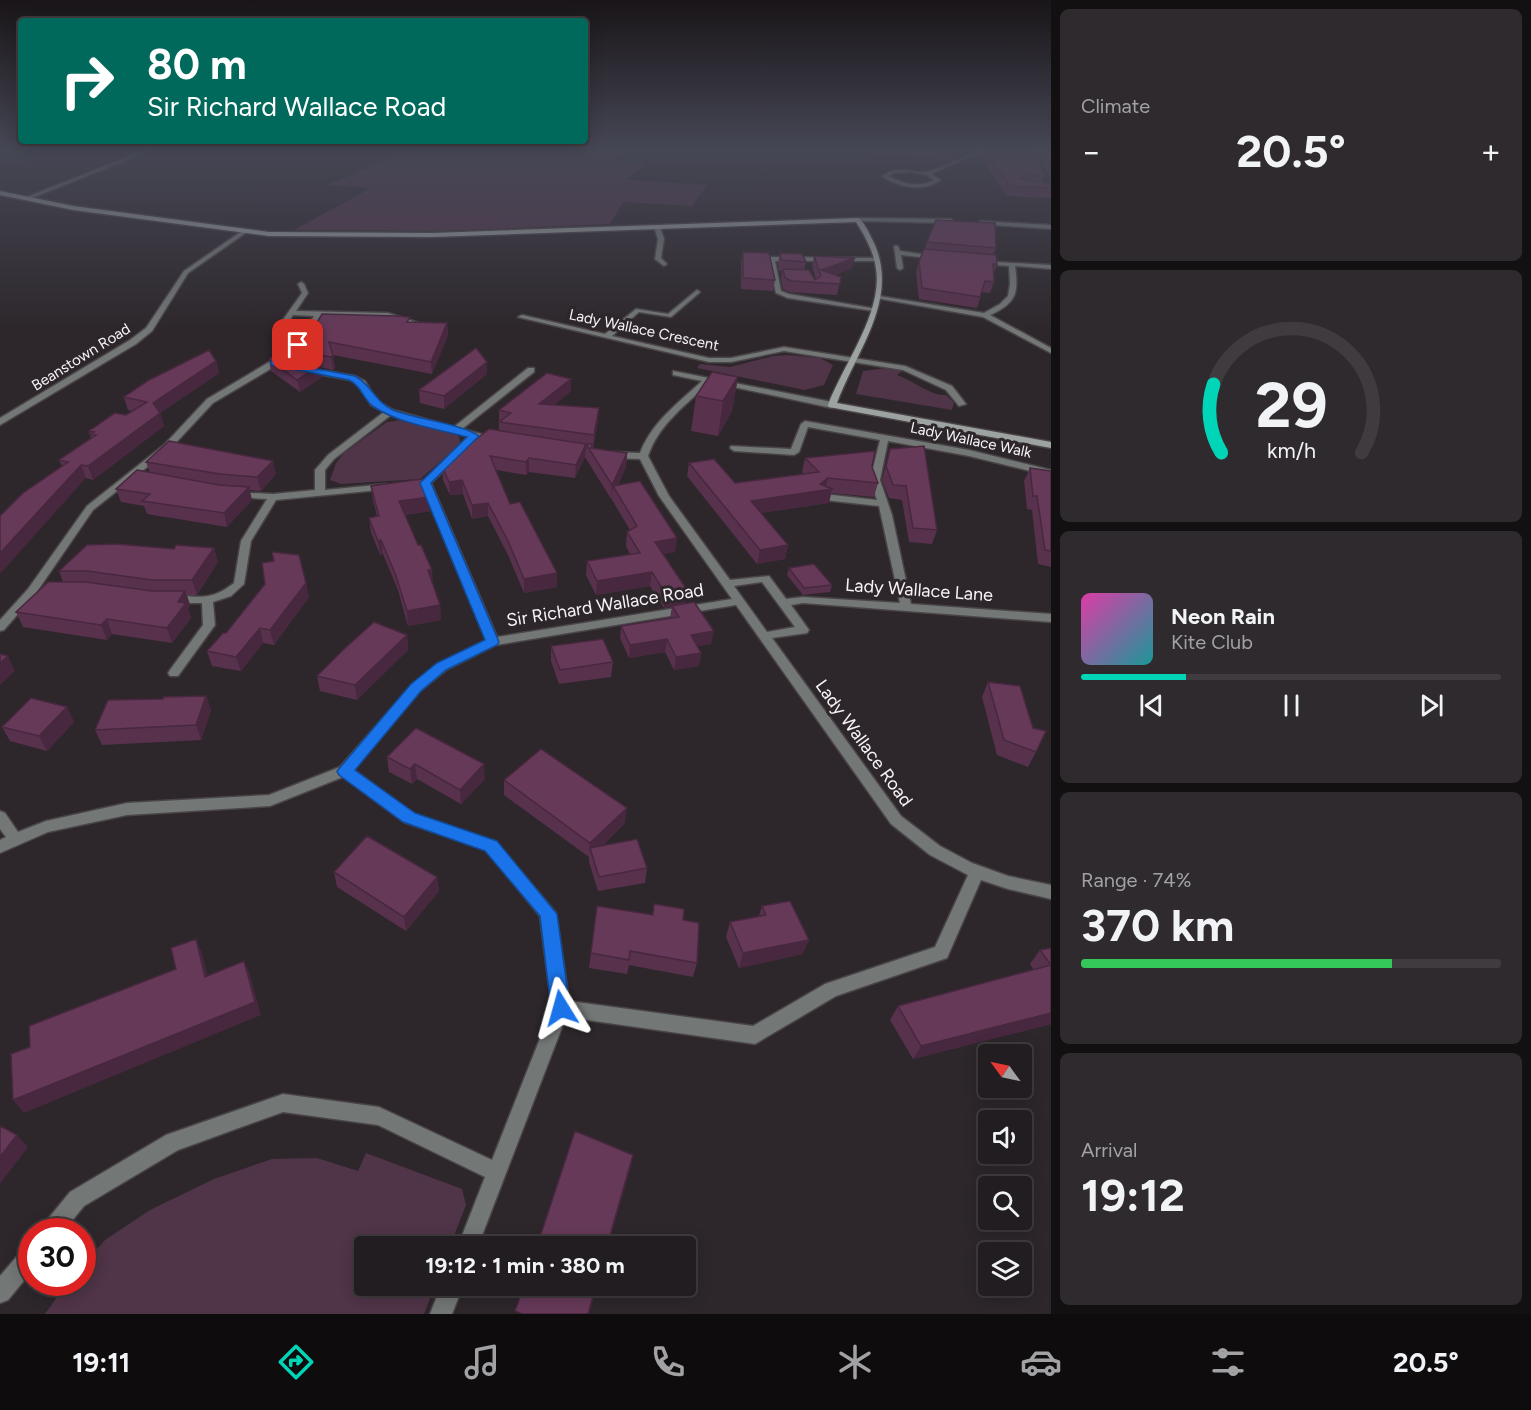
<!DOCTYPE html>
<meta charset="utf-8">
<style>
body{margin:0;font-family:Figtree,sans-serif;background:#2e2a2d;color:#f1f3f6;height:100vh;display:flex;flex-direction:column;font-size:22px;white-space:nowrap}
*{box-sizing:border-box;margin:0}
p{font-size:20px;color:#a2a2a5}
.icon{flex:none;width:33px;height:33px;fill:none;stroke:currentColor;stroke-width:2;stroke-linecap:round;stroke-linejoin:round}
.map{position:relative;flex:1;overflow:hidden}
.details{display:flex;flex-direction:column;gap:9px;padding:9px;background:#131012;width:480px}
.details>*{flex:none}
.top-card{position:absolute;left:18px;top:18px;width:570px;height:126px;border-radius:6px;box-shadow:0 3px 15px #0003,0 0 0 2px #3f3b3e;background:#00695c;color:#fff;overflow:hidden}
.needle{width:39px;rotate:303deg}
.fabs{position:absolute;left:978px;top:1044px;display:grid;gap:12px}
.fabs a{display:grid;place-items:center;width:54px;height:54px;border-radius:6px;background:#221d20;box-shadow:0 3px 15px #0003,0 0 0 2px #3f3b3e;font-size:30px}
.speed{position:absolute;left:18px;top:1218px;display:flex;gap:12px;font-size:30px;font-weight:700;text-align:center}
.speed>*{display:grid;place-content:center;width:78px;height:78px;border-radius:50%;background:#221d20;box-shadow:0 3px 15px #0003,0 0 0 2px #3f3b3e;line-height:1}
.speed .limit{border:9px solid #d22;background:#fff;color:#111}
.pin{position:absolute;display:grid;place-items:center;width:51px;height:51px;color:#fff;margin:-26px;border-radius:12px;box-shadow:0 3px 9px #0006}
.me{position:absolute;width:66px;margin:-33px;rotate:352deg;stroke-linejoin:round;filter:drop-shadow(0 0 4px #0008)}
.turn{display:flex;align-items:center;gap:21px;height:126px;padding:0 30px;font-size:27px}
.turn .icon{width:78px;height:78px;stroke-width:2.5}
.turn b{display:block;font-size:42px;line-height:51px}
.big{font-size:45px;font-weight:700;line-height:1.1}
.details .tile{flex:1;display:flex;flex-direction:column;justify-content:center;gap:9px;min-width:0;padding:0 21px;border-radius:9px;background:#2e2a2d}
.details .dial{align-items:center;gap:0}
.dial svg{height:156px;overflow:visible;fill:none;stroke:#3f3b3e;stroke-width:7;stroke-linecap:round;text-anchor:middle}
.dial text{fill:#f1f3f6;stroke:none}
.song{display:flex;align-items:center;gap:18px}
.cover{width:72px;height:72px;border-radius:9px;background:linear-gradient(135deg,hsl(320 70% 55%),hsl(180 70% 35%))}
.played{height:6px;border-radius:3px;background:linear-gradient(90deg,#00d5b7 25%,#3f3b3e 25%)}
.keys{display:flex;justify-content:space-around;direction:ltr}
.heat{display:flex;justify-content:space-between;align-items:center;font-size:33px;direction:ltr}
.charge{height:9px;border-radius:4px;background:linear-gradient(90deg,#34c759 74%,#3f3b3e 0)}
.trip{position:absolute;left:354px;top:1236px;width:342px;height:60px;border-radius:6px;background:#221d20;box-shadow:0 3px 15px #0003,0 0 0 2px #3f3b3e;font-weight:700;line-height:60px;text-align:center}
.dock{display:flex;height:96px;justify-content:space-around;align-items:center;background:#0e0c0d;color:#a2a2a5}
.dock .icon{width:42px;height:42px}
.dock .on{color:#00d5b7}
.dock b{font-size:27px;color:#f1f3f6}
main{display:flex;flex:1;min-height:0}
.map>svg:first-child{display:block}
.green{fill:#503448}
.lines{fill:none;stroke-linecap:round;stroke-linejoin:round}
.minor-casing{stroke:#494447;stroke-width:3}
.secondary-casing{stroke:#494447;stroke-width:3}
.minor{fill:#737776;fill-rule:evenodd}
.secondary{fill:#9da3a1;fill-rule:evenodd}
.wall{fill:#58314d;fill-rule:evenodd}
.shaded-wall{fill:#47283e}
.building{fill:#663959;stroke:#47283e;stroke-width:1.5}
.route{fill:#1a73e8;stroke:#114b97;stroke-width:1.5}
.labels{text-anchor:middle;stroke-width:6;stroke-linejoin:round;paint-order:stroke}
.far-street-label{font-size:15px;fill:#f8f3f6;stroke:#2d272b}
.street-label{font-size:18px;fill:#f8f3f6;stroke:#2d272b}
</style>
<main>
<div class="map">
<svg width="1051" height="1314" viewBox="0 0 1051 1314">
<rect width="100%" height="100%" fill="#2d272b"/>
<path class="green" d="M416,148H624L615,161L646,163L627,180L707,185L692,206L623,202L610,224L442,231L294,230L371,188L327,185Z
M787,355L820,358L833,365L824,385L805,390L697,368L700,364L730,367L773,356Z
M886,368L902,371L897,375C914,381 931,396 946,395L954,403L952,410L856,394L863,371Z
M402,420L458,434L461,444L420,479L341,484L330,480L336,463L344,453L387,422Z
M366,1153L462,1189L466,1205L450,1246H364V1286H435L424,1314H45L67,1283L82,1282L83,1265L105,1240L150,1210L214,1179L272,1159L317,1158L358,1171Z"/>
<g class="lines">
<g class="minor-casing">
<path id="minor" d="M150,148H157L27,200L22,199Z
M983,148H990L931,174L941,180C925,192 898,188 882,176C902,163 914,176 929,171C947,166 965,156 983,148ZM910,172L926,175L934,180C920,188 902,184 889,176L894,173Z
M858,218L951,219L954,221L951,223L856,221Z
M980,221L1051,225V229L978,224Z
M657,225L660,227L664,239L661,258L667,264L664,266L655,259L658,239L654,227Z
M242,231L247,232L188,273L152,331L136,344L0,425V418L130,340L146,328L184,271Z
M894,246H898L900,251L941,257L938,259L901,255L903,268L900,270L897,268Z
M771,257L879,258L877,261H775L781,291L789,294L877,309L874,311L788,298L776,293L768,259Z
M980,261L1051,265V269L1015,266C1019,294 1016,303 990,315L1051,348V353L983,317L876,298L879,296L984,313L1000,304L1008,296L1010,284L1009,266L982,264L979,262Z
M301,282L304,284L308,293L296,311L388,313L431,327L427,329L387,317L321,316L301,347L277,365L213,403L170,449L93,510L36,593L4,630L0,631V620L28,589L87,506L164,445L207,399L271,361L295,343L302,334L279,333L275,331L302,293L298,284ZM293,315L314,316L305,330L284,329Z
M697,290L700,292L699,293L671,317L639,312L612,336L709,358H731L784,347L905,366L952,386L966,404L959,406L946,390L903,370L784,351L731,362H709L518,317L522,315L605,334L636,309L668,314Z
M302,367L355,376L365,381L377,401L393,410L454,427L528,368H534V372L462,429L496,438V442L477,438L431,483L497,637L732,599L659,496L640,459L612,458L607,455L612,452L640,453C652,422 678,403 702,381L673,375V371L832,402L836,405L832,408L710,382C686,405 659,424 648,456L669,496L730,580L769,576L786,599L803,597L900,603L879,506L824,500L819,497L824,494L877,500L870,480L880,440L808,427L799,452L794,455L734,451L730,448L731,446L791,449L801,424L805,421L969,450L1051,470V476L969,456L888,441L880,480L892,515L911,604L1051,614V622L803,603L791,605L809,630L807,633L772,638L901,816L940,846L972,863L1008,876L1051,885V899L1008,889L981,880L947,958L836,996L755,1044L566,1017L478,1246H458L485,1177L378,1125L283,1112L178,1150L84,1206L63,1232H40L43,1225L70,1192L166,1135L283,1094L379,1107L492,1160L552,1008L540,916L486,850L404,822L343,777L270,806L127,815L48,832L0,853V840L6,837L0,829V811L5,813L18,832L46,821L127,803L269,795L340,767L412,685L438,664L486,640L421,483L469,436L391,415L334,459L325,470V490L386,484L389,485V489L276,500L251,541L244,584L231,596L213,602L215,625L178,676H170L168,673L170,670L203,625L202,603H172L166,600C176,592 196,599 208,596C219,594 226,589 234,583L241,541L267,499L236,497L233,496V492L273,494L315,490V470L328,455L384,412L371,405L359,385L350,380L302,371ZM762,582L795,627L767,632L734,586ZM736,605L891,824L930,855L968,875L935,947L825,984L753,1026L569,1001L556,913L496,842L414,814L354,770L420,691L446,670L496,645Z
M32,1244V1271L8,1300L0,1303V1276L25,1247Z
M441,1286H463L452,1314H430Z"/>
</g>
<g class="secondary-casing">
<path id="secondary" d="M0,191L73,206L269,232L432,233L858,218C865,223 869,233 873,241C901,298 856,351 837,403L1051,442V448L829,407L828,405C843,365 883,313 876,269C874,252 865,236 856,222L432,237L269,236L73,210L0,195Z"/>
</g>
<use href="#minor" class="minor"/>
<use href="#secondary" class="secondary"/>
</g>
<path class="wall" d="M846,148H964L956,152L952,151L950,158L946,161L904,153L897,155L845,150Z
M982,148L988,149V148H1037L1051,151V198L1007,196L980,157ZM1038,163H1041L1045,168L1051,183L1042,182L1045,175Z
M927,242L996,248L993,255L997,265L994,273V282L990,293L982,292L977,308L919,299L916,272L919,261L925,249Z
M743,252L775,280L773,291L741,289V262Z
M780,253L806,262L804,270L815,280L816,279L812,266L814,256L852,268L835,275L841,277L837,295L790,292L783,289L781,279L782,271H779L778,264Z
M410,322L447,323L448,335L432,374L333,355L335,368L333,370L320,367L322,377L300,392L271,371L269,359L285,358L283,349L307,339Z
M216,361L219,373L160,413L164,426L93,480L86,478L62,466L59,460L91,438L89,431L126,415L133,411L128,410L124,397Z
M487,362V374L444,409L420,403L419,390Z
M738,377L732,411L718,436L691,431L696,396Z
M571,391L554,405L599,408L598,421L593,448L627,453L626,467L618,485L675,552L663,554L685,603L711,644L697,646L701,653L699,666L674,670L665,652L629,658L620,638L621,626L670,618L672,606L664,608L650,586L596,595L586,575L587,561L630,554L626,546L627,532L630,530L612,500V498L611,499L585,457L586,447L585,457L575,478L529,472L526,475L496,470L510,504L557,573V587L524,593L508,555L488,516L472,519L463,494L450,495L443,480L442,466L499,431V410Z
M890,449L937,530L932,544L909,542L902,500L889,498L882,480Z
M805,458L872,467L878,483L874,497L831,493L829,503L761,513L788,545L785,559L757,564L687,476L689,463L735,483L804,474L802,472Z
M146,462L276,474L261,491L249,490L252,500L227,527L147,514L144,506L121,502L116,489L150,473Z
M1030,468L1051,471V567L1038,564L1032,510L1027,509L1024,481Z
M371,486L431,511L405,515L433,584L440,605L441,620L408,626L398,590L383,554L380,555L371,532L369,518L377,516L373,500Z
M214,548L218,562L197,595H187L190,605L188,608L191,618L172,643L112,634L107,640L23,627L16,612L63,582L59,571L174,549Z
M789,568L832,585L830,592L803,595L787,575Z
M306,583L309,597L274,645L263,643L241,671L212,666L207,651L226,633Z
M407,635L408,650L357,700L320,691L317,676Z
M551,646L613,662L611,677L559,684L551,661Z
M988,682L1036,752L1028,767L997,755L982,697Z
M206,696L211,710L201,740L102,745L95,730Z
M67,707L74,722L47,751L10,741L2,727Z
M387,757L485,779L461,804L417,779L412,784L389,772Z
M504,780L625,823L602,846L647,868L645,883L598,891L589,862V857L504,795Z
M334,872L437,877L439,891L406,931L337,887Z
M654,904L683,920L697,963L693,977L629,965L627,974L589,968L591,953L652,915Z
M762,906L803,954L739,968L726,937L730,922L759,916Z
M1051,948V1024L913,1059L890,1020L898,1006L1034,970L1030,964L1040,950Z"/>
<path class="shaded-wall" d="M899,148H905L904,153L897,155Z
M957,148H964L956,152Z
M952,150L950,158L946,161L948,153Z
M855,258L852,268L821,280V270Z
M447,323L448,335L432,374L431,362Z
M333,356L335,368L333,370L331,357Z
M216,361L219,373L160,413L164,426L93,480L88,466L153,403Z
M487,362V374L444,409V396Z
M320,365L322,377L300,392L297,380Z
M738,377L732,411L718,436L723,401Z
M571,379V391L539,417V404Z
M599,408L598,421L593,448L594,435Z
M586,444L585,457L575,478L576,465Z
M627,453L626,467L615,490L613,486L611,499L612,485Z
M529,458V472L526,475V462Z
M273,461L276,474L261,491L257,477Z
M81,465L86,478L0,574V553Z
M828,478L825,490L832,489L829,503L749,515L751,501L820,484Z
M462,480L463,494L450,495L449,482Z
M249,487L252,500L227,527L224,513Z
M430,497L431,511L401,515L399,501Z
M488,503V516L472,519V505Z
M677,538L675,552L653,556L655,542Z
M381,540L383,554L380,555L378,541Z
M788,545L785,559L757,564L760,550Z
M214,548L218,562L197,595L192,580Z
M428,570H432L433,584Z
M652,572L650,586L596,595L597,581Z
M557,573V587L524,593V579Z
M306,583L309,597L274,645L270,630Z
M687,590L685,604L664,608L665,593Z
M185,591L190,605L188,608L191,618L172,643L167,628L178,602Z
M440,605L441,620L408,626L407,611Z
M107,619L112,634L107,640L101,625Z
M260,628L263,643L241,671L236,657Z
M714,631L711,644L689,648L691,635Z
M407,635L408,650L357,700L355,685Z
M667,639L665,652L629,658L630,645Z
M701,653L699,666L674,670L676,657Z
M8,656L15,671L0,685V663Z
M206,696L211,710L201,740L196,725Z
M67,707L74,722L47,751L39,736Z
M415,764L417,779L412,784L410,769Z
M484,764L485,779L461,804L460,790Z
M627,808L625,823L592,855L590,848L589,858L590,843Z
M437,877L439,891L406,931L404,917Z
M196,939L202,953L211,991L205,977Z
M809,940L803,954L739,968L743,953Z
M244,961L250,975L261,1015L24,1113L13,1100Z
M1051,1013V1024L913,1059L921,1046Z
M17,1135L28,1147L0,1184V1157Z
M633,1155L631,1167L608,1246H607Z
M596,1286H597L589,1314H588Z"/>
<path class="building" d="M926,148H945L952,150L948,153Z
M983,148L1037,160L1045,175L1025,174L1020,179L1051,184V188L1010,186Z
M1016,148H1037L1051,151V167L1048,159L1044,155Z
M936,220L995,223L996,248L927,242Z
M924,249L996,255L997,265L993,264L994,282L985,281L980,297L922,288L919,261Z
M743,252L769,253L775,280L743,278Z
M780,253L802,254L806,262L781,260Z
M814,256L855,258L821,270L841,277L840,284L792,281L785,278L783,269L809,270L815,280L821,276Z
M322,314L397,316L410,317L407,322L447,323L431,362L329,342L333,356L331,357L283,349L299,338L307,339Z
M476,348L487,362L444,396L419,390Z
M209,350L216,361L153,403L160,413L88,466L81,465L0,553V516L23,493L68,462L59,460L96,435L90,434L94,432L89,431L115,413L126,415L147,402L124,397L149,380Z
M273,356L320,365L297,380L269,359Z
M712,372L738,377L723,401L696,396Z
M547,373L571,379L539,404L599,408L594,435L499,422L511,413L499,410Z
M489,429L586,444L576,465L529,458L526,462L490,456L510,504L520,502L557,573L524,579L508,541L488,503L472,505L462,480L449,482L442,466Z
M169,441L273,461L257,477L220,474L146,462Z
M586,444H592L591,448L627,453L612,485Z
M924,446L937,530L913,528L906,486L893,485L886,466L890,449Z
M875,451L872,467L878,483L828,478L820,484L832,489L751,501L788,545L760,550L689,463L714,459L735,483L819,472L805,458Z
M1030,468L1051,471V551L1045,550L1037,496H1033Z
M137,470L219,485L249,487L224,513L142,501L150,494L116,489Z
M422,479L430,497L399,501L418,545H421L432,570H428L440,605L407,611L396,576L381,540L378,541L369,518L379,516L371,486Z
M640,481L677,538L655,542L687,590L665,593L652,572L597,581L587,561L640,553L627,532L637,526L613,486Z
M117,544L174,549L176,545L214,548L192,580H152L87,571H59L87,545Z
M272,552L299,555L306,583L270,630L260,628L236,657L207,651L223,633H226L265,584L262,563L274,561Z
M814,564L832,585L804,588L789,568Z
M48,582H86L152,591H185L178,602L186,603L167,628L107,619L101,625L16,612Z
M694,602L714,631L691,635L701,653L676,657L667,639L630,645L621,626L679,617L672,606Z
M374,622L407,635L355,685L317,676L343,650Z
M603,639L613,662L560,670L551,646Z
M0,654L8,656L0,663Z
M988,682L1020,686L1033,728L1046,731L1036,752L1004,740Z
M206,696L196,725L95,730L108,700L163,699V697Z
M31,698L67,707L39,736L2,727Z
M416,728L484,764L460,790L415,764L410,769L387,757Z
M541,749L627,808L590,843L504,780Z
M367,836L437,877L404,917L334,872Z
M637,839L647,868L599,877L590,848Z
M790,901L809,940L743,953L730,922L766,915L762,906Z
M654,904L684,909L683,920L699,923L697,963L630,951L629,960L591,953L597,906L653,915Z
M196,939L205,977L244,961L255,1002L13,1100L11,1054L30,1047L29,1026L176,969L171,948Z
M1051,948V965L1040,950Z
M1051,965V1013L921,1046L898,1006Z
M0,1126L17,1135L0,1157Z
M575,1131L633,1155L607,1246H537Z
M524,1286H596L588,1314H522L515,1311Z"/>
<linearGradient id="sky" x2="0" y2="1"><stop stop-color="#191518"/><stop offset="0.45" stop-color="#464755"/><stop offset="1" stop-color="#464755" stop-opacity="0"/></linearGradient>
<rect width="1051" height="332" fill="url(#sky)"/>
<path class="route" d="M295,343L302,345L281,362L355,376C371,384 375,402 393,410C415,419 463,424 479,436L431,483L499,642L497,645L446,670L421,691L355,770L415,813L497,841L557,914L570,1008L568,1015L561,1018L554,1015L551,1008L540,916L485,851L403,822L339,775L337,771L411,684L437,663L485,640L420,483L467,437C438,429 400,424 374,407C363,400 362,386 349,380L271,365V361Z"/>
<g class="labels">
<g class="far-street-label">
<text transform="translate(644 330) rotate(12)" y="5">Lady Wallace Crescent</text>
<text transform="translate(81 357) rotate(-32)" y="5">Beanstown Road</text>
<text transform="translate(971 440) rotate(12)" y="5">Lady Wallace Walk</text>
</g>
<g class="street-label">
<text transform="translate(919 590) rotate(4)" y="6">Lady Wallace Lane</text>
<text transform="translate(605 605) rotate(-9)" y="6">Sir Richard Wallace Road</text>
<text transform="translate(864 743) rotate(54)" y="6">Lady Wallace Road</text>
</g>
</g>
</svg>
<div class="fabs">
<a><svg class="needle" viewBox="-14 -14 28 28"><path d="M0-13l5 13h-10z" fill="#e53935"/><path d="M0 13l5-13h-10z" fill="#a2a2a5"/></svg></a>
<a><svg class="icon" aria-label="sound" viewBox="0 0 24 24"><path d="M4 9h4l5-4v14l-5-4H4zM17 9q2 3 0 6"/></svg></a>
<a><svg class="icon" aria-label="search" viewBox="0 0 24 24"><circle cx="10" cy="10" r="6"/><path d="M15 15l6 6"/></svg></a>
<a><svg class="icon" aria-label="layers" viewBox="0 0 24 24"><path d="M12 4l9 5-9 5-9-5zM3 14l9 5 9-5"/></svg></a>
</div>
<div class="speed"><div class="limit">30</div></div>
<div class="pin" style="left:298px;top:345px;background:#d93025"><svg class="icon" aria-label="arrive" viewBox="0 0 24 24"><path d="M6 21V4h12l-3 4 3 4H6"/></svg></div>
<svg class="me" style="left:561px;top:1008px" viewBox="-20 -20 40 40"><path d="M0-17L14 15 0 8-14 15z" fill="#1a73e8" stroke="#fff" stroke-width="4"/></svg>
<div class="trip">19:12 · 1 min · 380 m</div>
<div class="top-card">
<div class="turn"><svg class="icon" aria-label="right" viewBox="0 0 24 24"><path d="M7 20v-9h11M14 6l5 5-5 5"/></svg><div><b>80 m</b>Sir Richard Wallace Road</div></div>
</div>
</div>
<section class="details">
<div class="tile"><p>Climate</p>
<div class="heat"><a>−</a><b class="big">20.5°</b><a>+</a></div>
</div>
<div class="tile dial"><svg viewBox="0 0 100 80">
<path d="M14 69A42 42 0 1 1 86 69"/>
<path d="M14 69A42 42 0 0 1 10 34" stroke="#00d5b7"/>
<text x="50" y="56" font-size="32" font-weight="700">29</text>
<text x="50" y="72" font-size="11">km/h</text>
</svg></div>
<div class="tile">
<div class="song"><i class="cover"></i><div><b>Neon Rain</b><p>Kite Club</p></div></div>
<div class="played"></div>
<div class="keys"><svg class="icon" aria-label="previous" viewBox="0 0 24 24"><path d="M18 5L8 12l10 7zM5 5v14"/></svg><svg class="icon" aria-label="pause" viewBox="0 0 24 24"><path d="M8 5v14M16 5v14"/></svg><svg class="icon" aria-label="next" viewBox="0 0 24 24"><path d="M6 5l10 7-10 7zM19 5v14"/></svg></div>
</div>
<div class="tile"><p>Range · 74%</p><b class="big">370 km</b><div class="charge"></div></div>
<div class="tile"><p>Arrival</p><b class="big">19:12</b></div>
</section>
</main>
<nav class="dock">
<b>19:11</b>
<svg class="icon on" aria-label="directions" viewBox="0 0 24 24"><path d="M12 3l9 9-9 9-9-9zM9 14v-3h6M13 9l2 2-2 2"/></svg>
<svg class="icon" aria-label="music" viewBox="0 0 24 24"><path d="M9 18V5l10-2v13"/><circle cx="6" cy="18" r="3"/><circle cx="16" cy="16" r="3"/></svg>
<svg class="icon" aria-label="phone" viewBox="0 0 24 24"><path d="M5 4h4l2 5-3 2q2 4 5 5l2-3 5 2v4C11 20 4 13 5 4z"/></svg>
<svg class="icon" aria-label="climate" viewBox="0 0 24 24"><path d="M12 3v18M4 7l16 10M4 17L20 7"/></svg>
<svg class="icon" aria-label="car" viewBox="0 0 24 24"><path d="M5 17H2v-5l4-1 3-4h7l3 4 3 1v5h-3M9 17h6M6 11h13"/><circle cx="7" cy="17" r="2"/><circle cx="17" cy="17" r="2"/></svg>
<svg class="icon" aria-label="filters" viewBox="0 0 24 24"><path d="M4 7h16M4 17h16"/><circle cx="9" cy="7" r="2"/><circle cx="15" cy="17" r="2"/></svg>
<b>20.5°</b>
</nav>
